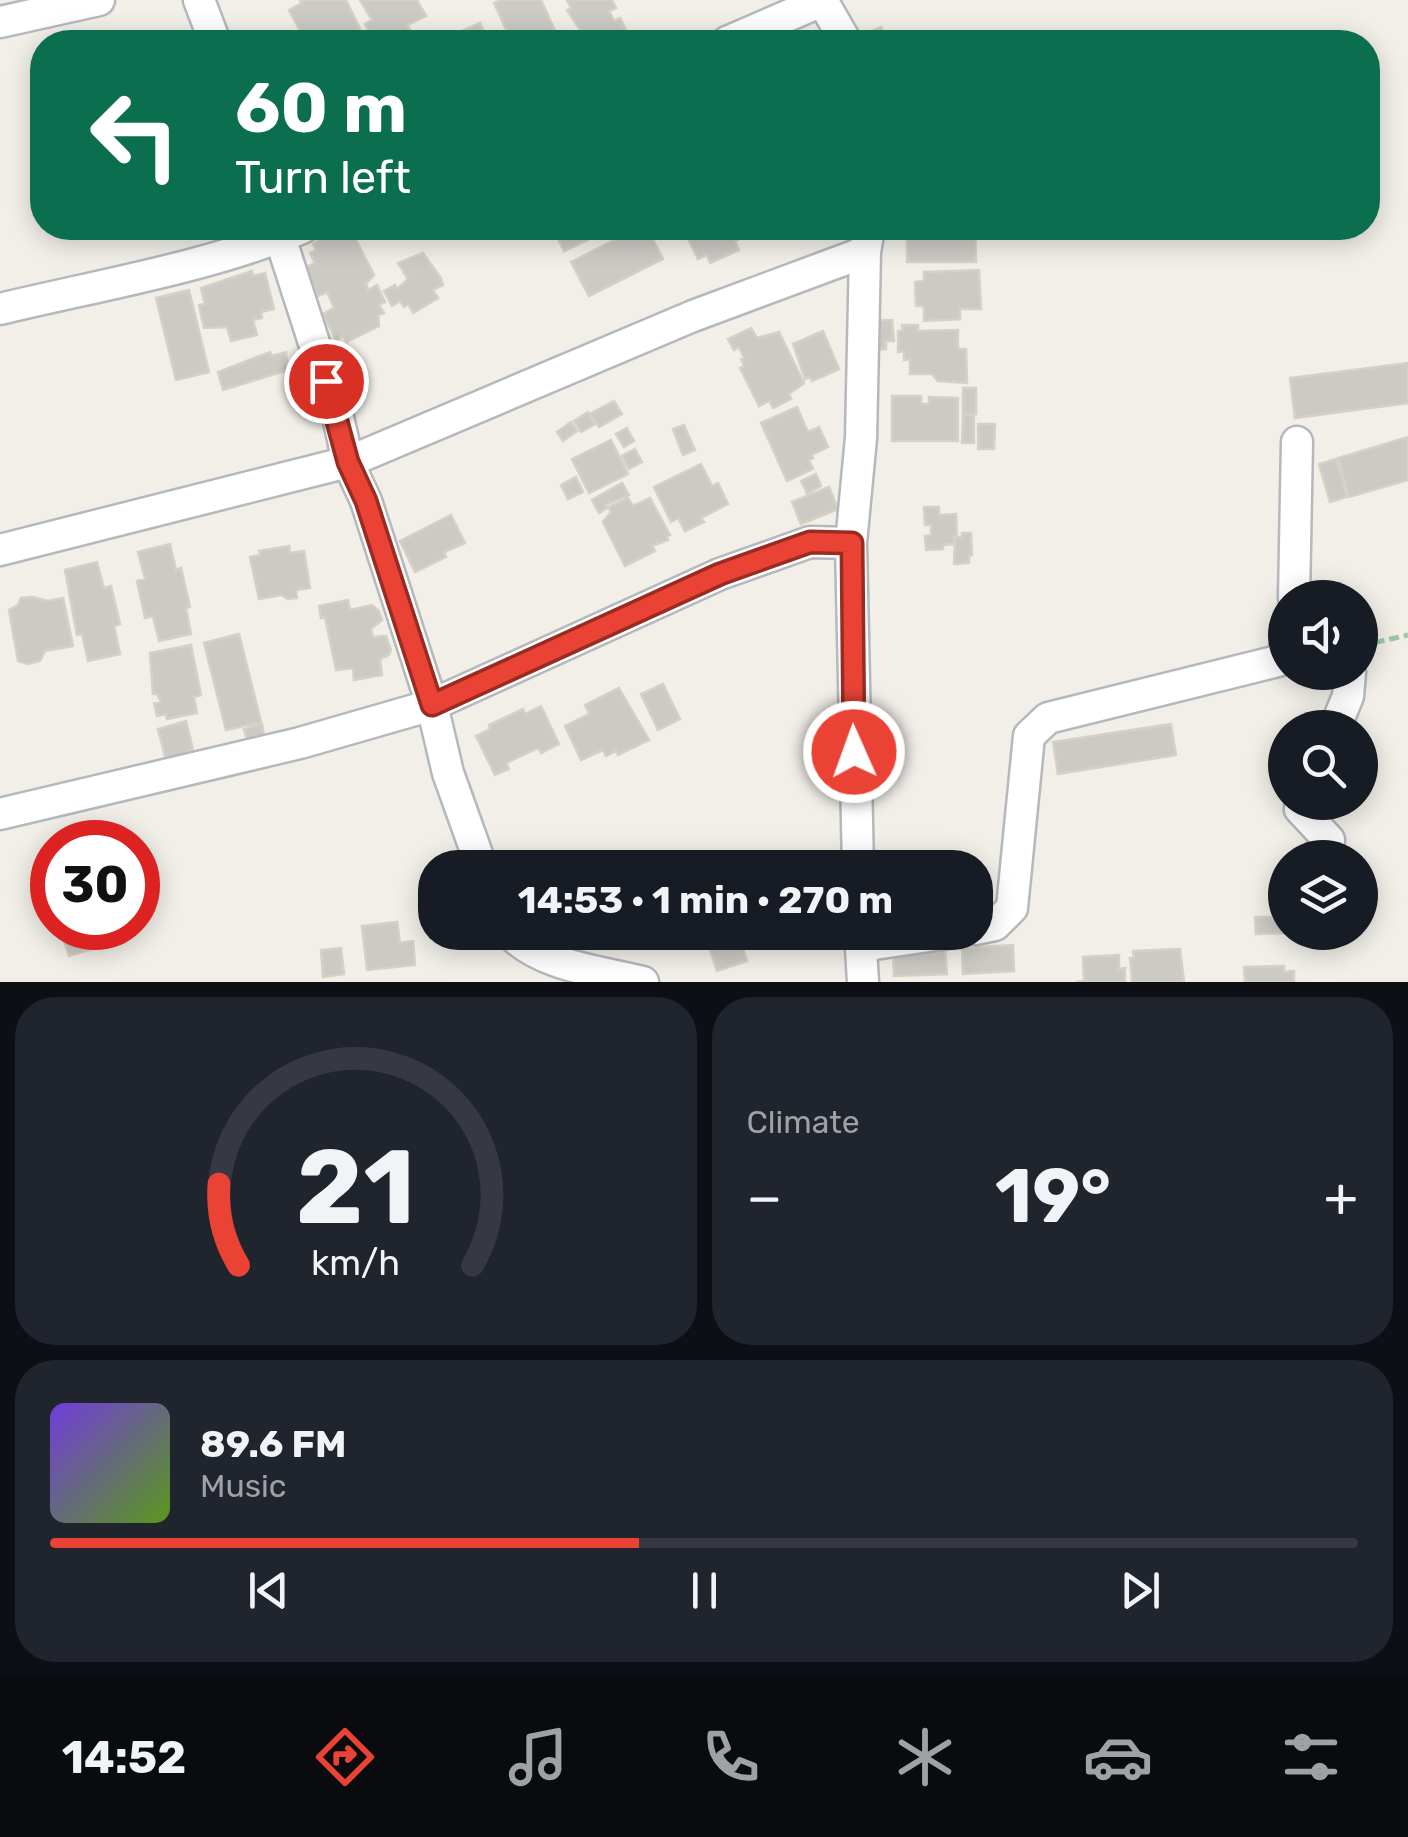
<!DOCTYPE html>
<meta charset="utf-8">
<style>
body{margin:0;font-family:Rubik,sans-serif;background:#20242c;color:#f1f3f6;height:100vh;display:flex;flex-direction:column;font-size:38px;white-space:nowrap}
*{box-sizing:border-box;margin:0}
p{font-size:32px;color:#9ea1a6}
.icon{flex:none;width:55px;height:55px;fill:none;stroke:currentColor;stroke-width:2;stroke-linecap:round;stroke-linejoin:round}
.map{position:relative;height:982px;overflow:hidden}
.details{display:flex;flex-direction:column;gap:15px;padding:15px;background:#0d0f14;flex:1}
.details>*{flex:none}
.banner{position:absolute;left:30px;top:30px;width:1350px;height:210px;border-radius:40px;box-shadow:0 5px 25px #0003;background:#0b6e4f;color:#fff;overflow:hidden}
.controls{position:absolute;left:1268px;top:580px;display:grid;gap:20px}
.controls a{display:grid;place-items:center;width:110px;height:110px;border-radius:50%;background:#171b24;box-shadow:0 5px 25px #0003;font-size:50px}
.speed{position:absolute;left:30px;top:820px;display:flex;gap:20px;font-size:50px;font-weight:700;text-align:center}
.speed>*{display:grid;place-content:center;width:130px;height:130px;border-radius:50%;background:#171b24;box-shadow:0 5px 25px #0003;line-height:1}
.speed .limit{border:15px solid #d22;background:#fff;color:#111}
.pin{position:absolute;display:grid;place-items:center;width:85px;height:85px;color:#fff;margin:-42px;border:5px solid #fff;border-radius:50%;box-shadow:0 2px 10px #0007}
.me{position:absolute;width:110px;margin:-55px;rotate:358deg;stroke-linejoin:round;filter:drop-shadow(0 0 8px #0008)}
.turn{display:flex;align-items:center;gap:35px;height:210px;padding:0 40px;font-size:45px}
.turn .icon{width:130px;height:130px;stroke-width:2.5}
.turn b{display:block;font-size:70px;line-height:85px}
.big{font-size:75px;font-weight:700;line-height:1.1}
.details .widget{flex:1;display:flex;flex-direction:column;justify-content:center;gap:15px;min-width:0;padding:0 35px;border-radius:40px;background:#20242c}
.details .dial{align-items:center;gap:0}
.dial svg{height:260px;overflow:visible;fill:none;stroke:#363941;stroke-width:7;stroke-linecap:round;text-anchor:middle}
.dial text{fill:#f1f3f6;stroke:none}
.song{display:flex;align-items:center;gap:30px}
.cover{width:120px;height:120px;border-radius:15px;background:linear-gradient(135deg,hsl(260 70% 55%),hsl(90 70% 35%))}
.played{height:10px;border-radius:5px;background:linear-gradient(90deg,#ea4335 45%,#363941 45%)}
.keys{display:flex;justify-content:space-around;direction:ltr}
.heat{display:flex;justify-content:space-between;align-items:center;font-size:55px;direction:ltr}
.details .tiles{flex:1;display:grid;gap:15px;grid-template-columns:1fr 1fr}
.widget:last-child{grid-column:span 2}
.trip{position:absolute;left:418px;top:850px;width:575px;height:100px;border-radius:40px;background:#171b24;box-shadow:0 5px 25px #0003;font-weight:700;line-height:100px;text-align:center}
.menu{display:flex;height:160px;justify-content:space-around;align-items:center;background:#090b0e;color:#9ea1a6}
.menu .icon{width:70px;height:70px}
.menu .on{color:#ea4335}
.menu b{font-size:45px;color:#f1f3f6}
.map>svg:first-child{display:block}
.building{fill:#cccac5;stroke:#d6d1c6;stroke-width:2.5}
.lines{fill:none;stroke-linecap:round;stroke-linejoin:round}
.minor-casing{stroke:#b5b8bc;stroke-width:35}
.path{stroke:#9cc7a9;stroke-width:5;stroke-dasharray:10 5;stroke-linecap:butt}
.minor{stroke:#fff;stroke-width:30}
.route-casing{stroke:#982c22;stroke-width:25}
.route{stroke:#ea4335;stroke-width:18}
</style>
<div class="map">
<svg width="1408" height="982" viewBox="0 0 1408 982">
<rect width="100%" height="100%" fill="#f1efe8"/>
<path class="building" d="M300,0H346L360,29L338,42H306L289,10L302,3Z
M360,0H417L426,16L407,25L410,30L387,42H375L365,24L372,20Z
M502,0H541L560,42H512L494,3Z
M567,0H612L616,8L609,11L614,21L620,18L630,37L624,42H580L578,38L584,36L567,10L571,8Z
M480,23L489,42H470L464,30Z
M881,27L888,42H864L861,36Z
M340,228H350L374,275L366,284L368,290L377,285L385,302L379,305L384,313L378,315L379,326L347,342L343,336L336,340L323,314L334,308L327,292L318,296L304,268L315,263L310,253L316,250L313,244Z
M553,228H592L596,236L564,251Z
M638,228H647L663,259L589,296L571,262Z
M683,228H744L748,235L735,241L739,250L710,263L707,255L698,259Z
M907,228H975L976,262H907Z
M423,253L441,278L443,285L433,290L438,298L413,313L408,304L404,307L400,301L392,306L384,291L395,285L397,289L408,279L398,263Z
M979,270L981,309H960V319L924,321V306H916L915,282L924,281V272Z
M252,271L253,276L265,273L274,309L261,312L262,318L253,320L257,335L231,341L227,327L204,328L199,305L205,304L201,288Z
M189,290L209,372L176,380L156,298Z
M892,320L894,341H886V349L872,350L871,321Z
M902,325H918V331L958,330V349H966L967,383L938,381L932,374H910V359L904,360V351L898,352V331H903Z
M751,328L757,338L779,332L804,383L789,394L791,399L773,408L769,401L759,406L740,368L744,366L741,359L744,358L739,347L734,350L728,339Z
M823,331L839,369L812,381L810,377L805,379L793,344Z
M270,352L272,356L286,352L288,370L223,390L218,372Z
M1408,363V403L1295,418L1290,378Z
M963,388H976V414H963Z
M892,396H921V404H929V397L958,398V441H892Z
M614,401L622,414L599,427L590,414Z
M797,407L808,432L819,427L828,447L812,455L813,458L809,460L813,469L787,481L761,423Z
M588,412L595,424L581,432L574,421Z
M963,415H974V443H962Z
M571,422L577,431L563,441L557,432Z
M978,424H995L994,449H978Z
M684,425L695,450L683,455L673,429Z
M627,428L634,441L624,447L616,434Z
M1408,437V480L1349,497L1338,458Z
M611,440L628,474L589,493L572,459Z
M635,449L642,462L629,469L622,456Z
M1336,459L1347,497L1330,502L1319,464Z
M701,464L712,486L718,483L728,504L701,518L704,522L685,531L678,518L671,522L654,487Z
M816,474L821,486L807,493L801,481Z
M576,477L583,492L568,499L561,485Z
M622,483L629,495L605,505L607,508L599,513L592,500Z
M829,487L838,509L801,524L792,502Z
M628,498L633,506L650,498L670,535L667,536L668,540L652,546L655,551L625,566L603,522L611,512L609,507Z
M924,507H939V515L956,514L957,536L954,537V544L943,545V549L926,550L925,536L931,535V525H925Z
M451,515L465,543L444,552L446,557L415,572L400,541Z
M962,533H971L972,555L969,556V563L954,564L955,537H962Z
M170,544L176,570L181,568L190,607L186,608L191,634L159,641L153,616L145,618L137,581L145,579L138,552Z
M289,546L290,553L304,551L310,588L296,590L297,598L288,599L281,595L259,599L250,557L260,555L259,551Z
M97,562L104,588L111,586L120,624L114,626L120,654L88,661L82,634L77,635L65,570Z
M33,597L48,601L63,598L73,646L45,651L40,661L28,664L18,661L9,610L18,605L21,598Z
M348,600L350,610L372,605L379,611L382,620L371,629L373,637L386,636L391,650L389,655L380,659L382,675L354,680L353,668L336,670L325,617L321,618L319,606Z
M239,634L261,722L226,730L204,643Z
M191,645L201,695L194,697L197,713L167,719L166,714L157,716L154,703L161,702L157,694H153L150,653Z
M663,684L680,719L658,730L641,694Z
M619,688L649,740L618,755L616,751L606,756L603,750L581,760L565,726L589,714L585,705Z
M541,706L559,744L541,753L538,748L506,763L509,769L495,775L476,736L490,729L489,725L523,709L525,714Z
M186,721L193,750L188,751L190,755L166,760L158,729Z
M262,724L264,736L247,740L244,729Z
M1171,724L1176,755L1058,774L1053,742Z
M1255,917H1285V932H1323L1256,934Z
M397,922L400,943L413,941L415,965L367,970L362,926Z
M60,928H77L80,937L95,933L99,947L69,956Z
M89,928H126L129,937L107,944L101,928L91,931Z
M704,932H749L739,937L747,961L717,971Z
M1013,945L1014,971L963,974L962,948Z
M945,947L947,974L894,976L893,950Z
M341,948L344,974L323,977L321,950Z
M1180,949L1184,982H1132L1130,958H1134L1133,951Z
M1119,955V969L1125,968V982H1076L1084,981L1083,957Z
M1284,966V972L1294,971V982H1245L1244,967Z"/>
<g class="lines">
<g class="minor-casing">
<path id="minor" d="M199,0L215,42
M822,0L846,42
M0,22L99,0
M727,42L822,1
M277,228L338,417L348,462L366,501L432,705L448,773L482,868
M0,309C95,286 214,266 302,228
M0,550L348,462L693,316L865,252
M1294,598L1297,442
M1335,728L1348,696L1350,672
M1302,802L1300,809L1329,840
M0,814L300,743L432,705L720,574L810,542L851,543
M858,868L851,543L861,438L865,252L869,228
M975,929L995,925L1012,908L1029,736L1048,718L1278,661L1285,650
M509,932C540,966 599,971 643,982
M860,932L863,982
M861,946L955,932"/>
</g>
<path class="path" d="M1360,646L1408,635"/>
<use href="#minor" class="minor"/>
</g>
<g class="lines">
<g class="route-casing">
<path id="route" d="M326,381L348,462L366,501L432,705L720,574L810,542L852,543L854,752"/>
</g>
<use href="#route" class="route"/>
</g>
</svg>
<div class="controls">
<a><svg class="icon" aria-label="sound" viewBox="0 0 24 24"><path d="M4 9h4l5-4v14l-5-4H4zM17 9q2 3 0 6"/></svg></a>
<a><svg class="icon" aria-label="search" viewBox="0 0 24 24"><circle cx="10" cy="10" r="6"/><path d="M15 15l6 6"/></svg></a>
<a><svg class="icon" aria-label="layers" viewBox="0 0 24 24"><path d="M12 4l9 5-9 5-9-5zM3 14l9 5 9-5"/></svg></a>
</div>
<div class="speed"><div class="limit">30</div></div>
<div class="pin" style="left:326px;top:381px;background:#d93025"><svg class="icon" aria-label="arrive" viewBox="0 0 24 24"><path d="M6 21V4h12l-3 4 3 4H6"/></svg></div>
<svg class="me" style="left:854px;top:752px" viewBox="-20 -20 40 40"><circle r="17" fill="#ea4335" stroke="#fff" stroke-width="3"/><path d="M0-11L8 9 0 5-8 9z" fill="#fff"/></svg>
<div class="trip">14:53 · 1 min · 270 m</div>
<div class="banner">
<div class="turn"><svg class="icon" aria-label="left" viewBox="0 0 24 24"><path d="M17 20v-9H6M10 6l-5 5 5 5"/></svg><div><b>60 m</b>Turn left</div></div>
</div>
</div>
<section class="details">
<div class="tiles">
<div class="widget dial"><svg viewBox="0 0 100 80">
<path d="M14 69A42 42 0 1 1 86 69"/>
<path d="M14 69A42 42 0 0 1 8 44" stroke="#ea4335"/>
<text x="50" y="56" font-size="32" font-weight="700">21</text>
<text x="50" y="72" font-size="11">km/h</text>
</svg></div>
<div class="widget"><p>Climate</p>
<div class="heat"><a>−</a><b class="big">19°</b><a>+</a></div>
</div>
<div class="widget">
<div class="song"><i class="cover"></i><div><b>89.6 FM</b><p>Music</p></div></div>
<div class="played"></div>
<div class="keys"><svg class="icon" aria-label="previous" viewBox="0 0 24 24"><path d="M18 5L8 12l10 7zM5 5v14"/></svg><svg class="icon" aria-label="pause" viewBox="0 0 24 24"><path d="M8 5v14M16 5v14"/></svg><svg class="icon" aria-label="next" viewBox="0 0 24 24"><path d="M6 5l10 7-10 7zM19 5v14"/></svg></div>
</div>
</div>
</section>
<nav class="menu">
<b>14:52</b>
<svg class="icon on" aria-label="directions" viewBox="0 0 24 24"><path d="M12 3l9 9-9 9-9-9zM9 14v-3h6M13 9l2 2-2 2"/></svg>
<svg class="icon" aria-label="music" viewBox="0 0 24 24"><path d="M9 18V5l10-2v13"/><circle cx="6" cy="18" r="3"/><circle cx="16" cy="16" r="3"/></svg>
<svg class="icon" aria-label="phone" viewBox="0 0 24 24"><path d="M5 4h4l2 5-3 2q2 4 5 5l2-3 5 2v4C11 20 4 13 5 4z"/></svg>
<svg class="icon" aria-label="climate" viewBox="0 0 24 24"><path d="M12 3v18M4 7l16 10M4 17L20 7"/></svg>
<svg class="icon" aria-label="car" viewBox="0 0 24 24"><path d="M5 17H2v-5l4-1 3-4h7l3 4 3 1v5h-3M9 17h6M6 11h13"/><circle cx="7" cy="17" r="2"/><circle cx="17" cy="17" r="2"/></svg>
<svg class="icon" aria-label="filters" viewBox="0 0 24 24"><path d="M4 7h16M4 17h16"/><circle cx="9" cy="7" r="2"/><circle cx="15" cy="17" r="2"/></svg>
</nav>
